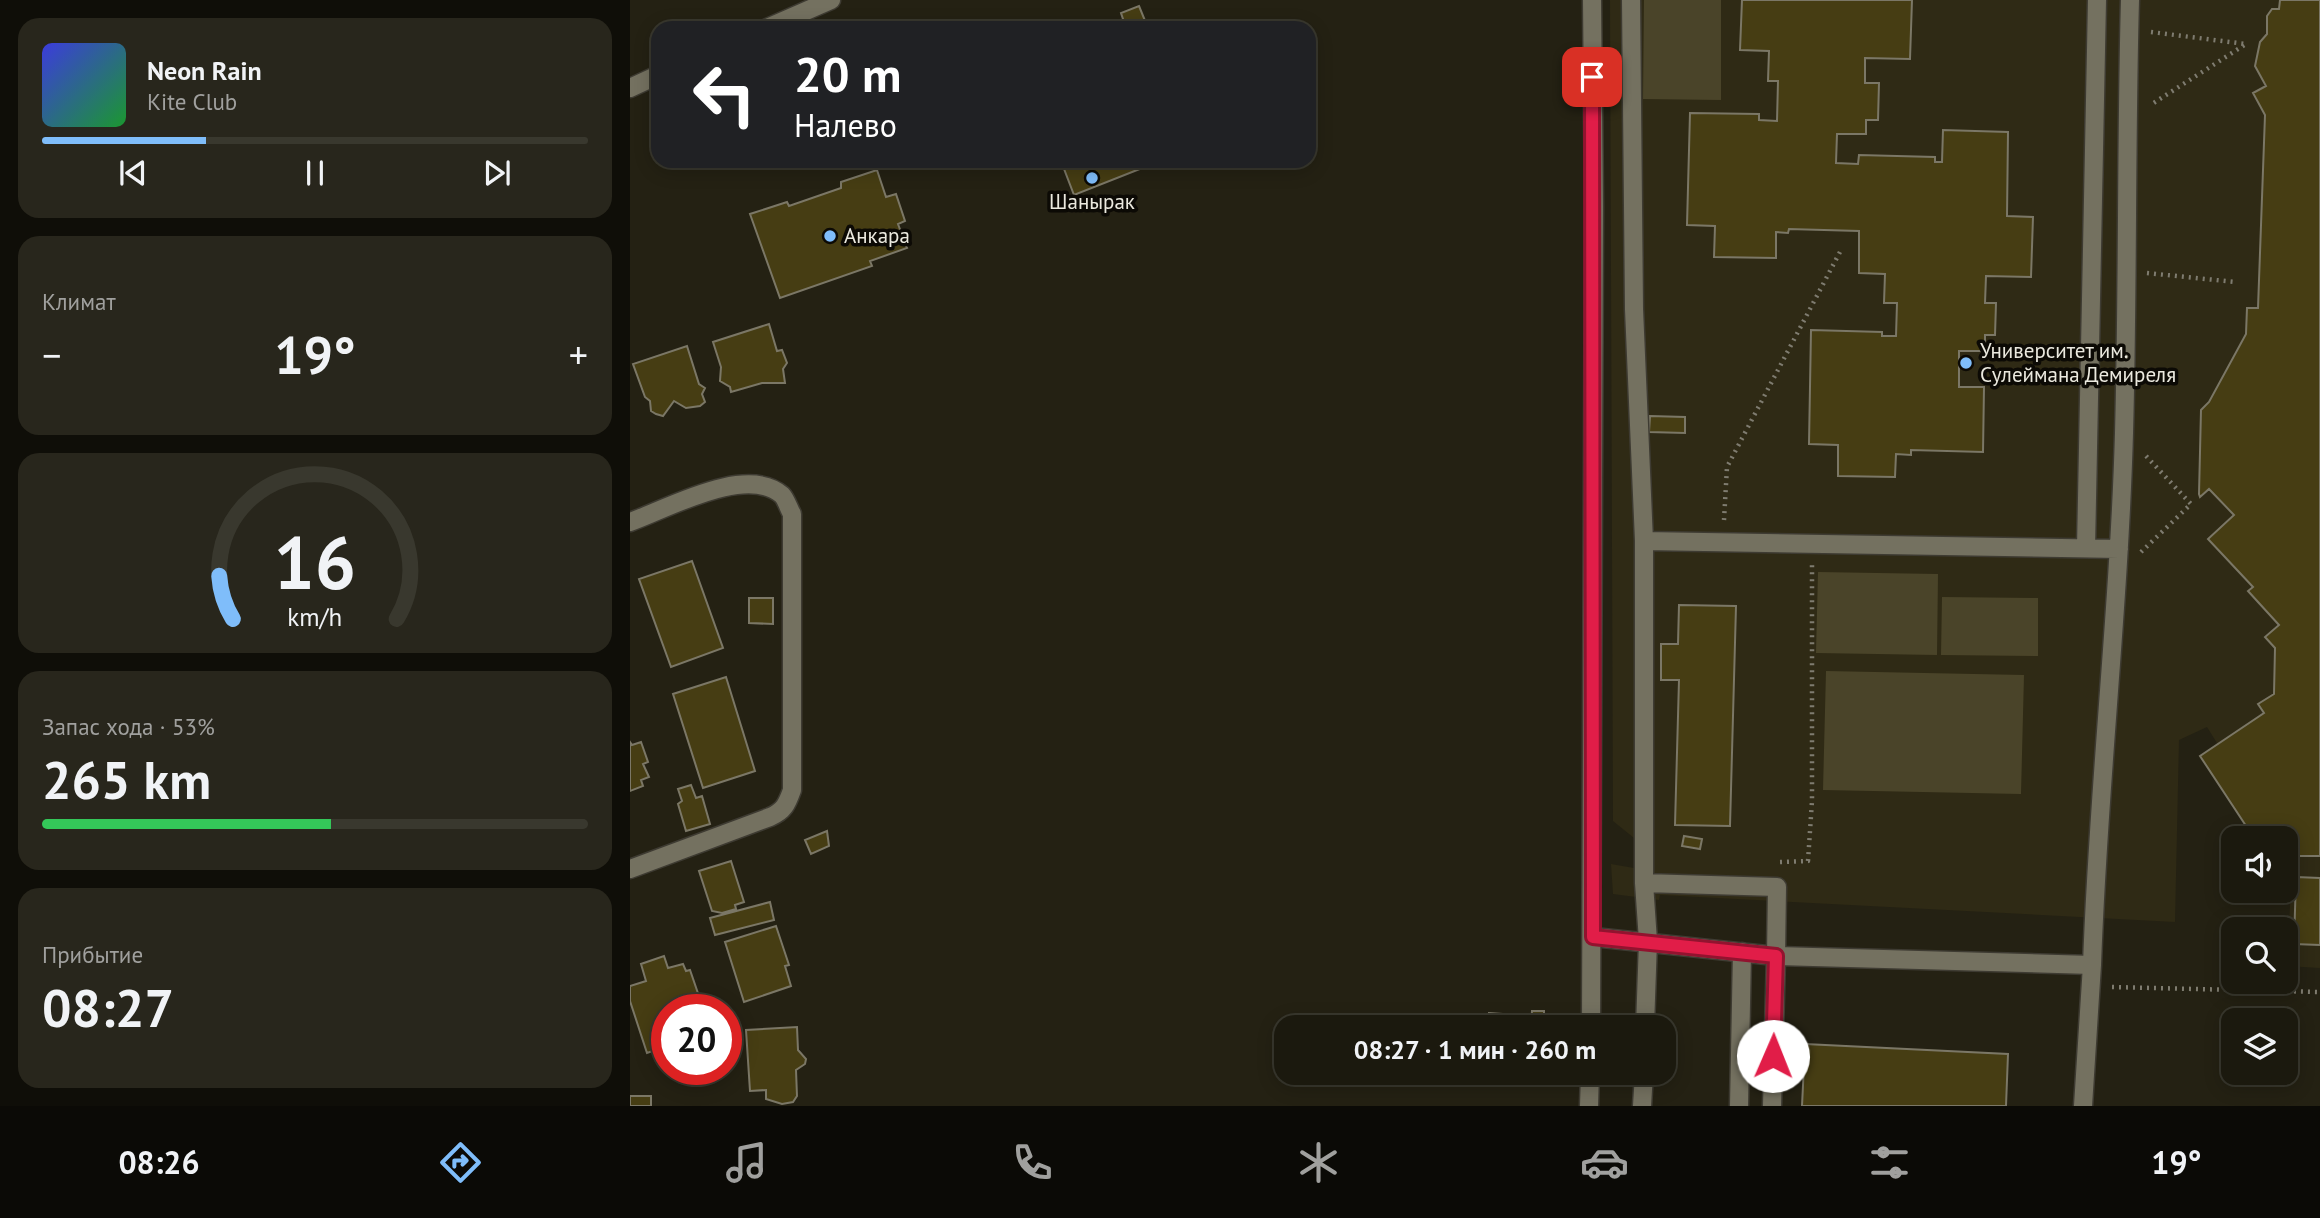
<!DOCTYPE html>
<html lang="ru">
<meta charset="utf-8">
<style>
body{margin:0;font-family:"PT Sans",sans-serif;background:#28261c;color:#f1f3f6;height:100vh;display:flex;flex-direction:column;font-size:26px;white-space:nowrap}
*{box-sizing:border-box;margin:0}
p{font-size:23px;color:#a0a09e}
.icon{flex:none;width:38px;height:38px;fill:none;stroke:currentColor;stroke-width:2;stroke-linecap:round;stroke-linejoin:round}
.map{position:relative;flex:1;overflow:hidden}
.sheet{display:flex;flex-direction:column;gap:18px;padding:18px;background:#0f0e08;width:630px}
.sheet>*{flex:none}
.hud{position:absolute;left:21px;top:21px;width:665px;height:147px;border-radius:21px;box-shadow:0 4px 18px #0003,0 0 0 2px #39382e;background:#202124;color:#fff;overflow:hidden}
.tools{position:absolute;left:1591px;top:826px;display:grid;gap:14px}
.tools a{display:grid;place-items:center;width:77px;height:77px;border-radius:14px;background:#1b190e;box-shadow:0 4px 18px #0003,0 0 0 2px #39382e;font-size:35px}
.speed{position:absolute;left:21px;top:994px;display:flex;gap:14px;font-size:35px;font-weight:700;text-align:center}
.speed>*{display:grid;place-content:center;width:91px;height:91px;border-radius:50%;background:#1b190e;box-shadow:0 4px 18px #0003,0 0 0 2px #39382e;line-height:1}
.speed .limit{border:10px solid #d22;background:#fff;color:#111}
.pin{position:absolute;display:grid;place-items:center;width:60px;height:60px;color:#fff;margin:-30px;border-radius:14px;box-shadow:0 4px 10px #0006}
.me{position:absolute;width:77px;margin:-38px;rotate:1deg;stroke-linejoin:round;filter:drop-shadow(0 0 5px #0008)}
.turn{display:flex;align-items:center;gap:24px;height:147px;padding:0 28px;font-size:32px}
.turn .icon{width:91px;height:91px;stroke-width:2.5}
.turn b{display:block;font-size:49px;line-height:60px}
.big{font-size:52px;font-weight:700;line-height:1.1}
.sheet .tile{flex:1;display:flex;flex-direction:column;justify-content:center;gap:10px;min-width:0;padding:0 24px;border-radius:21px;background:#28261c}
.sheet .dial{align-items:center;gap:0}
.dial svg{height:182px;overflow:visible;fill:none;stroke:#39382e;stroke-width:7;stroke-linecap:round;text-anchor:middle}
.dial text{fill:#f1f3f6;stroke:none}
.song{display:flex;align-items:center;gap:21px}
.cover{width:84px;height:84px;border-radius:10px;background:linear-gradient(135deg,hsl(240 70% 55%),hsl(130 70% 35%))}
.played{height:7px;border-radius:4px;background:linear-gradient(90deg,#7fbdfa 30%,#39382e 30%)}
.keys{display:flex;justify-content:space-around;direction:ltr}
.heat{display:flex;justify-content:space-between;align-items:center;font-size:38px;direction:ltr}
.charge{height:10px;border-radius:5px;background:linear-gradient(90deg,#34c759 53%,#39382e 0)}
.trip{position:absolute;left:644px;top:1015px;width:402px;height:70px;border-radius:21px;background:#1b190e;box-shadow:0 4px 18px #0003,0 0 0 2px #39382e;font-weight:700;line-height:70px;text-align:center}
.dock{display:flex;height:112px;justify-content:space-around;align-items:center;background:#0b0a06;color:#a0a09e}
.dock .icon{width:49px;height:49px}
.dock .current{color:#7fbdfa}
.dock b{font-size:32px;color:#f1f3f6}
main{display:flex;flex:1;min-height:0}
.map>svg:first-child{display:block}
.built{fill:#2f2a15}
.green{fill:#4a4429}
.building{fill:#463d13;stroke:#7b7766;stroke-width:2}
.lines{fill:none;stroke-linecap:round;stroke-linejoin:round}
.lane-casing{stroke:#3e3b32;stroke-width:21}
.street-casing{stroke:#3e3b32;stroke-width:21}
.secondary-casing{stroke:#3e3b32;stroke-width:21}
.path{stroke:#7f7c70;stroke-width:4.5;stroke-dasharray:2 5;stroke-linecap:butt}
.lane{stroke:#747160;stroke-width:18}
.street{stroke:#747160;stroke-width:18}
.secondary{stroke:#747160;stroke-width:18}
.route-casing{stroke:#92132f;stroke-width:18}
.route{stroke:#e11d48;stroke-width:12}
.poi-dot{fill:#7fbdfa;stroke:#0c0a05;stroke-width:2.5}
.labels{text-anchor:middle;stroke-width:7;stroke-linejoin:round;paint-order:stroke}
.poi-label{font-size:21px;fill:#ebe9df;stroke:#0c0a05;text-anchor:start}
</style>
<main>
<section class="sheet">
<div class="tile">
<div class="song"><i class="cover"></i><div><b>Neon Rain</b><p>Kite Club</p></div></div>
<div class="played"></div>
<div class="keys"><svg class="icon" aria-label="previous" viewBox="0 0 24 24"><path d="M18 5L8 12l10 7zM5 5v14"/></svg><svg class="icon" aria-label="pause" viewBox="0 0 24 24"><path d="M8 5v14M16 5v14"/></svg><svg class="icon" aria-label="next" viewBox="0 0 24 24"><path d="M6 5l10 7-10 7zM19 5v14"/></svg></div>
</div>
<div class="tile"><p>Климат</p>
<div class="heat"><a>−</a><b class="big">19°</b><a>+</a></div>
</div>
<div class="tile dial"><svg viewBox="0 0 100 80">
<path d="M14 69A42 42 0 1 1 86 69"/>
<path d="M14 69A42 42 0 0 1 8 50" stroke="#7fbdfa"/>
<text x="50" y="56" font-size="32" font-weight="700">16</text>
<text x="50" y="72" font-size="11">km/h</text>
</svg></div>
<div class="tile"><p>Запас хода · 53%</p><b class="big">265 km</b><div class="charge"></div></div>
<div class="tile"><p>Прибытие</p><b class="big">08:27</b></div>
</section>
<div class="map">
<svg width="1690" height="1106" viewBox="0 0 1690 1106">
<rect width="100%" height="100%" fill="#242113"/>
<path class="built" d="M980,0H1690V968L1657,966L1662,865L1656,854V838H1646L1577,727L1549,740L1545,922L1030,895L1029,900L983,894L981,864L1004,868V838L983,821Z"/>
<path class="green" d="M1014,0H1091V100L1013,99Z
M1188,572L1308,574L1307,655L1186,653Z
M1312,597L1408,598V656L1311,655Z
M1196,671L1394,675L1391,794L1193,790Z"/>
<path class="building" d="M1112,0H1282L1280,59L1235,58V83H1249L1248,120H1236V134H1207L1206,163L1228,164L1229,155L1305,157V162H1312L1313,130L1378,132L1377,216L1403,217L1401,277L1356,276L1355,303H1366L1365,335H1355V351H1329V387H1354L1353,452L1281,450V455L1266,454L1265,477L1208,476V445L1179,444L1181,330L1252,332V336H1266L1267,303H1254L1255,274L1229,273V231L1159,229L1158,233L1146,232V258L1084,257L1085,226L1057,225L1060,113L1129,114V120L1147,121L1148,81H1138L1139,51L1110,50Z
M1650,0H1690V856H1656V838H1624L1570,756L1634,713L1628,704L1644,694L1645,648L1635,637L1649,625L1618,591L1623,587L1578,539L1604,515L1579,489L1570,497L1569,494L1571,410L1579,402L1616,334L1617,308H1628L1635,115L1623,93L1636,86L1625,66L1630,42L1637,34V16L1642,9H1649Z
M509,6L518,28H496L491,13Z
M431,161H530L444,195Z
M247,170L256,197L266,194L275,221L268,224L277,248L240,261L242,266L150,298L120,214L157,202L159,206L211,188V182Z
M139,324L147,351L152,350L157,363L153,369L155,383H132L101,392L100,387L90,381L91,367L83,342Z
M57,346L69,384L75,388L72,394L75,402L70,406L56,408L44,401L33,416L26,414L21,411L20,401L15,397L3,364Z
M1020,416L1055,417V433L1019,432Z
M62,561L93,648L41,667L9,579Z
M119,598H143V624L119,623Z
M1049,605L1106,606L1100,826L1045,825L1049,680H1031V644H1048Z
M96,677L125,771L73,788L43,694Z
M0,742L2,745L11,742L18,762L13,764L19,777L11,780L13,786L0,791Z
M61,785L66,798L72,796L80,824L56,831L48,804L52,801L48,789Z
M197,831L199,846L181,854L175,840Z
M1054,836L1072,839L1070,849L1052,846Z
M101,861L114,902L105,905L106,909L92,913L82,911L69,871Z
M1666,877L1690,878V945L1664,944Z
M140,902L144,920L85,935L80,918Z
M146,926L159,965L155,966L161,986L114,1002L95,942Z
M34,956L38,968L53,964L56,971L60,970L71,1002L75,1001L78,1010H37V1046L17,1053L0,1001V986L16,981L11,964Z
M902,1011H914V1027H901Z
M859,1013L872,1014V1027H859Z
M167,1027L168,1050L176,1059L175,1064L166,1070L167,1096L163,1102L152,1104L136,1099V1090L120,1091L116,1030Z
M1175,1044L1378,1054L1376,1106H1172Z
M0,1096H21V1106H0Z"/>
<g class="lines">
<g class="lane-casing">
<path id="lane" d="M1001,0L1004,309L1014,541L1489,549
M1014,541V883L1018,941L1015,1027
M1456,548L1467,0
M963,937L1146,956L1147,887L1014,883
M1462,965C1468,788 1489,611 1494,433C1498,289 1496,144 1500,0
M1012,1106L1014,1073
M1109,1106L1112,952
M1142,1106L1146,956L1462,965L1453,1106"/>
</g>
<g class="street-casing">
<path id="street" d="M0,522C37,509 116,464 152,495C156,499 159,509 162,514V790C157,804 154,811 140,817L0,869
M961,1027L964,206L962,0
M959,1106L960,1073"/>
</g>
<g class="secondary-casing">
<path id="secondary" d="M137,28L201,0
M0,88L28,75"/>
</g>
<path class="path" d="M1521,32L1616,44L1522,104
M1517,273L1605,282
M1094,520L1097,467L1211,250
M1511,552L1561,504L1516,456
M1150,862L1178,861L1182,801V565
M1482,987L1690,992"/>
<use href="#lane" class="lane"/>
<use href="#street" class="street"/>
<use href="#secondary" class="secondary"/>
</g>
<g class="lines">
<g class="route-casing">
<path id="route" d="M962,77L963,937L1146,956L1143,1056"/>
</g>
<use href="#route" class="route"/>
</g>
<g class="poi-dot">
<circle cx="462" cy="178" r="7"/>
<circle cx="200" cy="236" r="7"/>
<circle cx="1336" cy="363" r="7"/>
</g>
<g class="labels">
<g class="poi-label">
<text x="462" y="209" text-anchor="middle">Шанырак</text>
<text x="214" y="243">Анкара</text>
<text x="1350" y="358">Университет им.<tspan x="1350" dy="24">Сулеймана Демиреля</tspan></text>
</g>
</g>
</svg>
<div class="tools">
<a><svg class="icon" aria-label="sound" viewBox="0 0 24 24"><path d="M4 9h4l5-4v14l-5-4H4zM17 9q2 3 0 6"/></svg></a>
<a><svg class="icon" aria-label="search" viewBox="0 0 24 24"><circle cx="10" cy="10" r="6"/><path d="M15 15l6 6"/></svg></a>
<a><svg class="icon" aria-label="layers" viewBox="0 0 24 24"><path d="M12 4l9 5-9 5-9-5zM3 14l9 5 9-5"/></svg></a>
</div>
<div class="speed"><div class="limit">20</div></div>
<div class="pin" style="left:962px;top:77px;background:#d93025"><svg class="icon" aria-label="arrive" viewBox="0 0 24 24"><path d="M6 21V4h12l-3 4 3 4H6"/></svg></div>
<svg class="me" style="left:1143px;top:1056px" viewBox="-20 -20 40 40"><circle r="19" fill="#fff"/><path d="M0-13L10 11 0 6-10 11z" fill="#e11d48"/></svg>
<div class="trip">08:27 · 1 мин · 260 m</div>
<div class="hud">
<div class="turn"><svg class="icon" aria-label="left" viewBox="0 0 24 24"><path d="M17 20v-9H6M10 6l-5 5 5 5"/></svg><div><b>20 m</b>Налево</div></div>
</div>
</div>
</main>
<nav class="dock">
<b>08:26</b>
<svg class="icon current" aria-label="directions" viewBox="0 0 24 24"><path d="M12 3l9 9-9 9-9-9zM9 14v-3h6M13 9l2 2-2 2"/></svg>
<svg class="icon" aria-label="music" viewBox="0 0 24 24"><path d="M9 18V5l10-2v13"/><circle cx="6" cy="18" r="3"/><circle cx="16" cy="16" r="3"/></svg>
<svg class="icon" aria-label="phone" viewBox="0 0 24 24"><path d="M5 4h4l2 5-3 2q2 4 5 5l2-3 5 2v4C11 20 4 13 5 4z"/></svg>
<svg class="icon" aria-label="climate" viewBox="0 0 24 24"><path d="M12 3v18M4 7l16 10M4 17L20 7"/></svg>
<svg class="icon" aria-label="car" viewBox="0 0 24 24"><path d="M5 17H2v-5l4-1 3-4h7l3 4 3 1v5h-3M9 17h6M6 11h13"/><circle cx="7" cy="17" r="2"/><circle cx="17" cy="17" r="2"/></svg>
<svg class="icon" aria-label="filters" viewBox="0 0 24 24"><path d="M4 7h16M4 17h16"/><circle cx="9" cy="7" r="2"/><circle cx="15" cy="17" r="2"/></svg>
<b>19°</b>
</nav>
